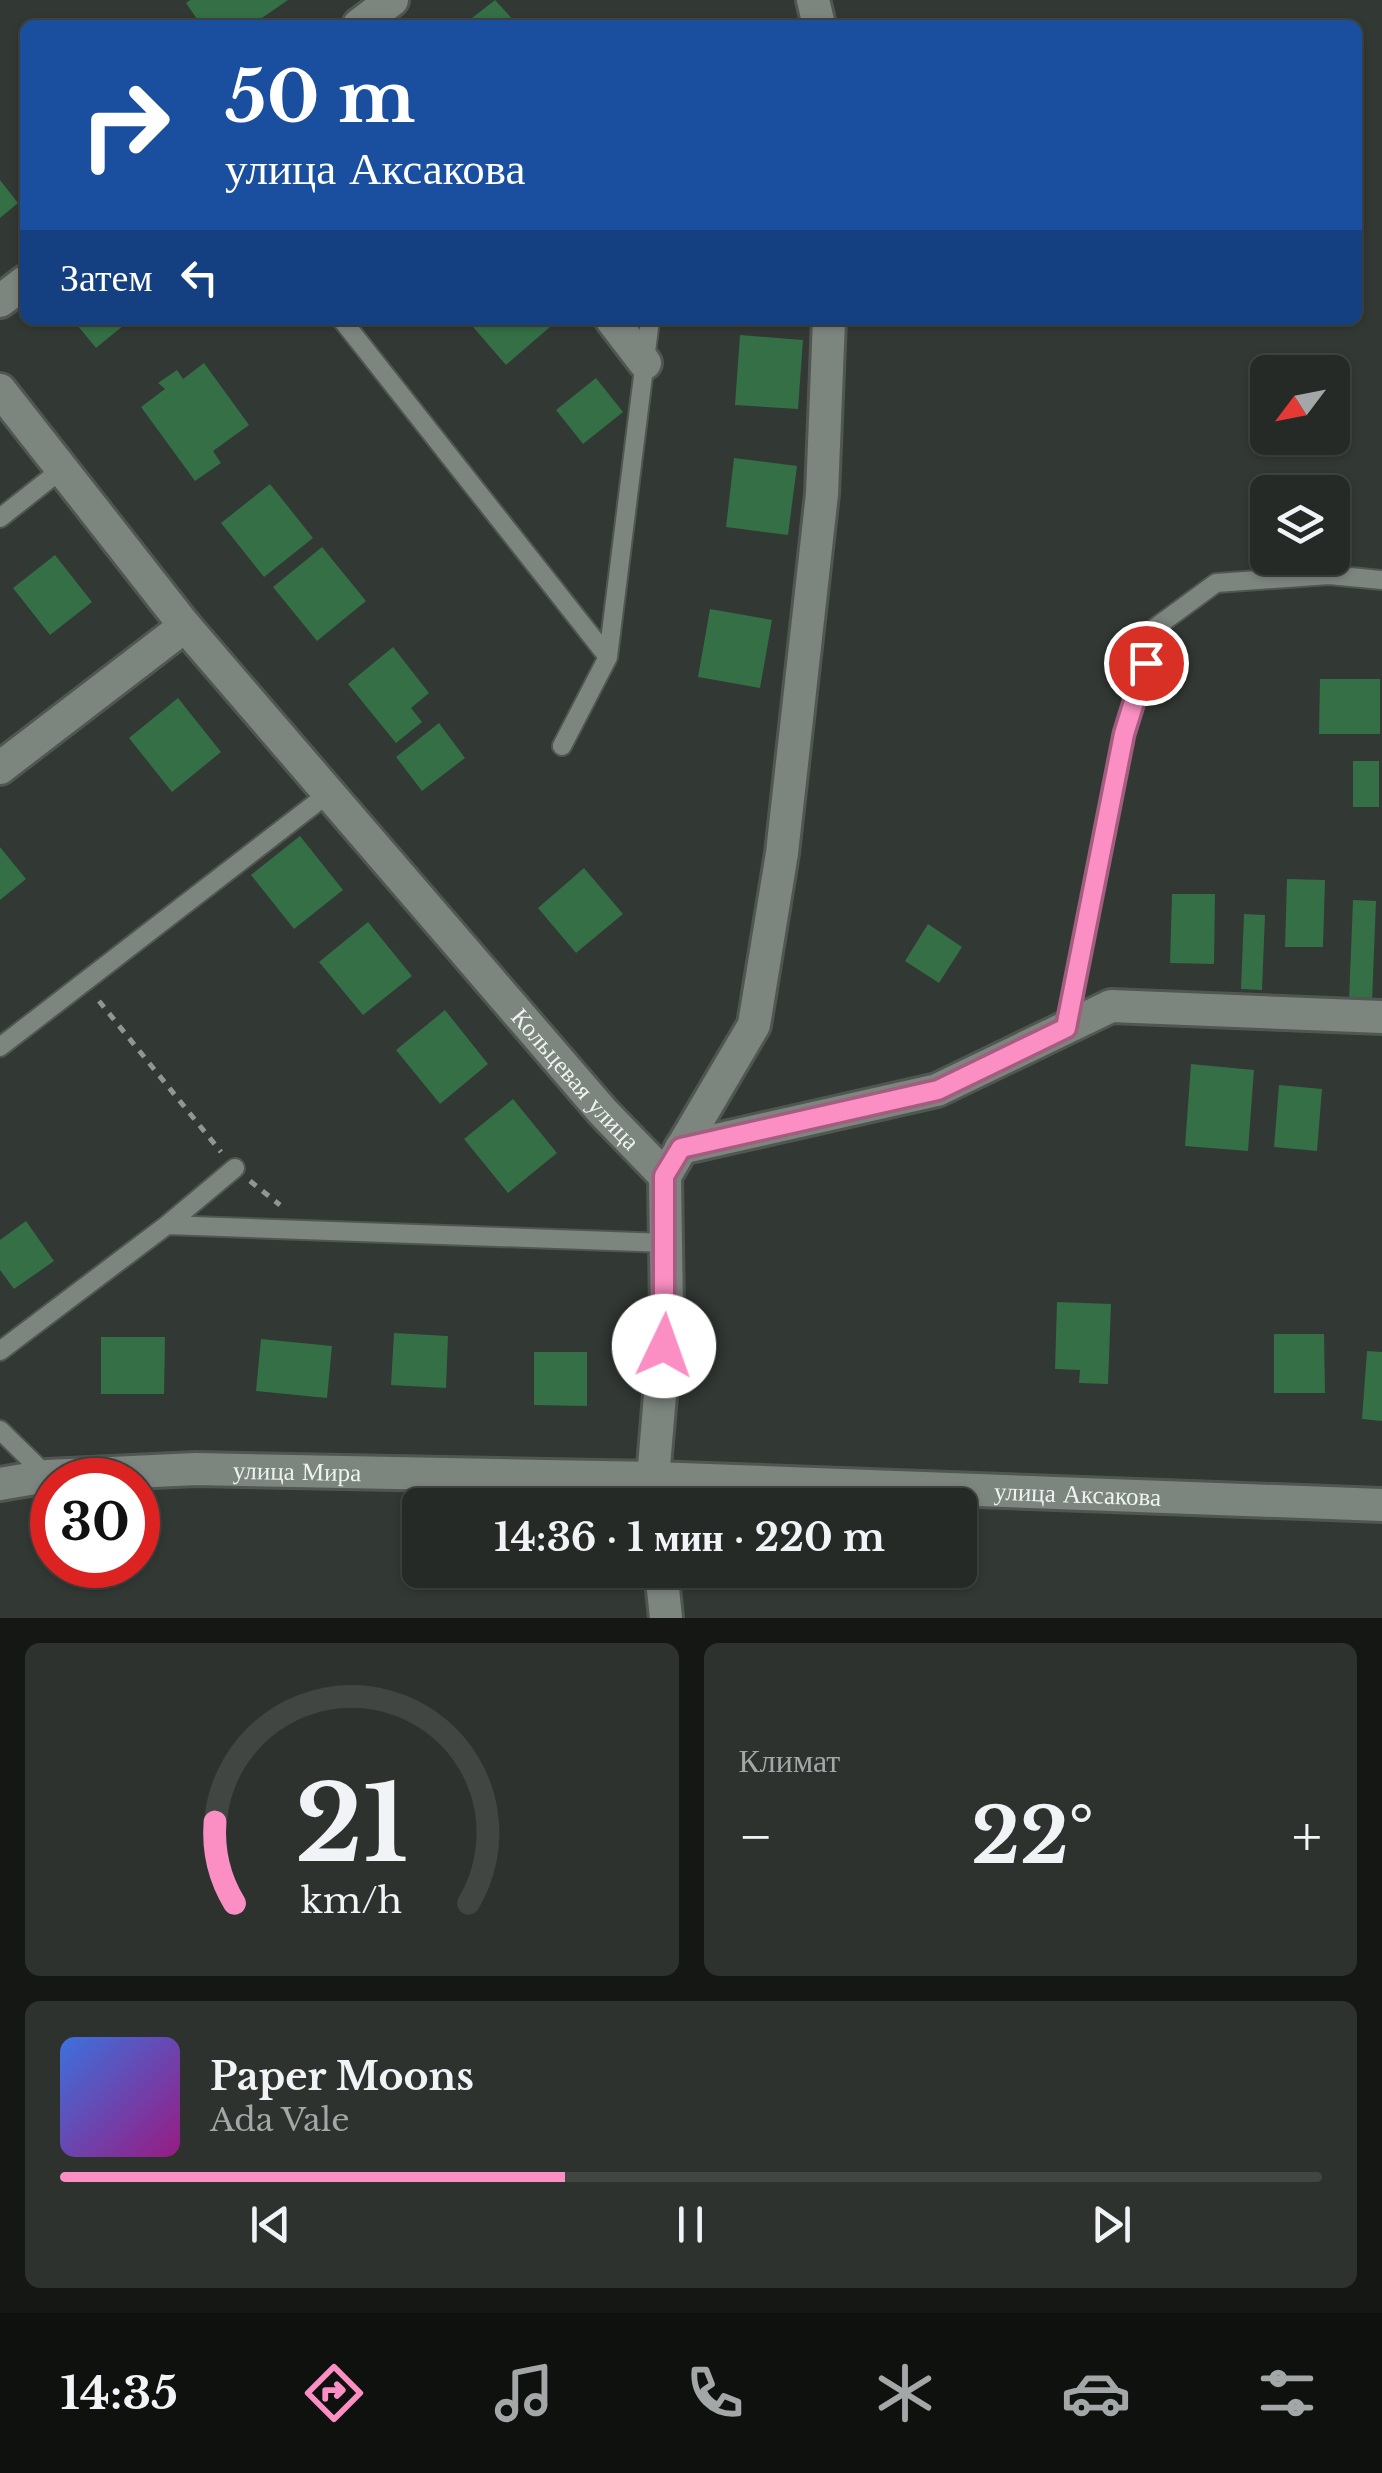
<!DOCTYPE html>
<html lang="ru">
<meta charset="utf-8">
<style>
body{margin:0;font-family:"Libre Baskerville",serif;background:#2e322e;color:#f1f3f6;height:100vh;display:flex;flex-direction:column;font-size:38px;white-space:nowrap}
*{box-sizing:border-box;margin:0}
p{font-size:32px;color:#a4a7a7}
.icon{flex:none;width:55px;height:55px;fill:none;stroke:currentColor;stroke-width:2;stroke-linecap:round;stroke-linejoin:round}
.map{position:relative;height:1618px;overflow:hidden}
.panel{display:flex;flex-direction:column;gap:25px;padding:25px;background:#151715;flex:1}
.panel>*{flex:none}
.hud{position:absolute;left:20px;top:20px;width:1342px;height:305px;border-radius:15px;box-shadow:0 2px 8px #0004,0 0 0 2px #424643;background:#1a4fa0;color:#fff;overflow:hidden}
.needle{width:65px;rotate:238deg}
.fabs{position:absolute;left:1250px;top:355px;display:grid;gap:20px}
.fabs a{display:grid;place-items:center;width:100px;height:100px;border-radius:15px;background:#262a26;box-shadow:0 2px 8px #0004,0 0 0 2px #424643;font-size:50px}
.speed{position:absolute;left:30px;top:1458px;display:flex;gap:20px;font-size:50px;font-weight:700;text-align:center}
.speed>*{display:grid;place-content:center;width:130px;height:130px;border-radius:50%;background:#262a26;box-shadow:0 2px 8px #0004,0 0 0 2px #424643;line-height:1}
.speed .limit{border:15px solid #d22;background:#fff;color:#111}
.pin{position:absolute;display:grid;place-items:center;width:85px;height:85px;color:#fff;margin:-42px;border:5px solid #fff;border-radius:50%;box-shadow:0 2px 10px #0007}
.me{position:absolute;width:110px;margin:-55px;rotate:3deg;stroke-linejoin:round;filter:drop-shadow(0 0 8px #0008)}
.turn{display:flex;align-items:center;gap:35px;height:210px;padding:0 40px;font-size:45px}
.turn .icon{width:130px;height:130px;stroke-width:2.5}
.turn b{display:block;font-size:70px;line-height:85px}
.then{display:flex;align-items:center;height:95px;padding:0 40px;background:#0003;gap:20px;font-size:38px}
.big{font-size:75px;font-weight:700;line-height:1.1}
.panel .widget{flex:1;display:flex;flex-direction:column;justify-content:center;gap:15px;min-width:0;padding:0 35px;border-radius:15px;background:#2e322e}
.panel .dial{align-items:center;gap:0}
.dial svg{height:260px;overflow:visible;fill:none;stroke:#424643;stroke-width:7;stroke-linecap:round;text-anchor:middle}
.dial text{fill:#f1f3f6;stroke:none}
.song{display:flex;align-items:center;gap:30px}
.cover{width:120px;height:120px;border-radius:15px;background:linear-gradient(135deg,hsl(220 70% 55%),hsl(310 70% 35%))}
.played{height:10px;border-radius:5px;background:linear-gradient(90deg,#fb8fc3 40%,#424643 40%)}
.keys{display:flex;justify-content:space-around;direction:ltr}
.heat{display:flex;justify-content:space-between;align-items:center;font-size:55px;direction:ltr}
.panel .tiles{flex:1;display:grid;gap:25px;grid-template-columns:1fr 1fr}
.widget:last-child{grid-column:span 2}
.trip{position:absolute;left:402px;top:1488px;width:575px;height:100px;border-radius:15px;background:#262a26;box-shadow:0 2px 8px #0004,0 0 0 2px #424643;font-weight:700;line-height:100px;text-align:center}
.tabs{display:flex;height:160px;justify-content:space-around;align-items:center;background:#0f110f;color:#a4a7a7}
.tabs .icon{width:70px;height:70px}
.tabs .current{color:#fb8fc3}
.tabs b{font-size:45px;color:#f1f3f6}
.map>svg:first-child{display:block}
.building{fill:#346f45}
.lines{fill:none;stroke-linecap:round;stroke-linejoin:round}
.lane-casing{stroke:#515652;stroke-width:22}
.street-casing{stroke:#515652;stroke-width:38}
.path{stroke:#919692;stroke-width:5;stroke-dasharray:8 8;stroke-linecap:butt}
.lane{stroke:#7d857f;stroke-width:18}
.street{stroke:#7d857f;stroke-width:32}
.route-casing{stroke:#a35d7f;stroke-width:25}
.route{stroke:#fb8fc3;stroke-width:18}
.labels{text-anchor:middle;stroke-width:10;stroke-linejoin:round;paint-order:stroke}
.street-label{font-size:25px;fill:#eff3f0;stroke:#323833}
</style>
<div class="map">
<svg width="1382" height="1618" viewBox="0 0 1382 1618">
<rect width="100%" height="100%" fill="#323833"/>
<path class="building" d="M190,0H288L252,25H201L186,3Z
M495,0L518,25H463Z
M0,180L18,203L0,218Z
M73,320H130L96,348Z
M467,320H558L506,365Z
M740,335L803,340L798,409L735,405Z
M204,363L249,425L213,451L221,463L195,481L141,407L165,389L158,383L177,370L183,379Z
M596,378L623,412L583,444L556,410Z
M734,458L797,466L788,535L726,527Z
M270,484L313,538L264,577L221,523Z
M322,547L366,601L317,641L273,587Z
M55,555L92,602L50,635L13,588Z
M710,609L772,620L760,688L698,677Z
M393,647L429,693L411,708L422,722L396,743L348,684Z
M1320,679H1380V734H1319Z
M178,698L221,752L172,792L129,738Z
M439,723L465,758L422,791L396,757Z
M1353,761H1379V807H1353Z
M300,836L343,890L294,929L251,875Z
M0,847L26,879L0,900Z
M584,868L623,914L576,953L538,908Z
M1287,879L1325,880L1323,947H1285Z
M1172,894H1215L1214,964L1170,963Z
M1353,900L1376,901L1372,1002L1349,1001Z
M1244,914L1265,915L1262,990L1241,989Z
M368,922L412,976L363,1015L319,962Z
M928,924L962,947L939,983L905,961Z
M445,1010L488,1064L440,1104L396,1050Z
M1191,1064L1254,1070L1248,1151L1185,1146Z
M1279,1085L1322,1089L1317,1151L1274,1147Z
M513,1099L557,1153L508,1193L464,1139Z
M26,1221L54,1261L14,1289L0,1270V1240Z
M1057,1302L1111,1304L1108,1384L1079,1383L1080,1370L1055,1369Z
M394,1333L448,1336L446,1388L391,1385Z
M1274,1334H1324L1325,1393H1274Z
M101,1337H165L164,1394H101Z
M261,1339L332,1346L327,1398L256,1391Z
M1367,1351L1382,1352V1421L1362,1419Z
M534,1352H587V1406L534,1405Z"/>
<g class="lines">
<g class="lane-casing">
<path id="lane" d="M342,320L608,657
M0,518L62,469
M562,746L608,657L650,320
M1065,1028L1124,734L1156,627L1216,583L1329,575L1382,580
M0,1047L329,793
M167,1225L235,1168
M0,1351L167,1225L666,1243
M0,1430L47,1476"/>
</g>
<g class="street-casing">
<g id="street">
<path d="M813,0L819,25"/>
<path d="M359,25L392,0"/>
<path d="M0,301L25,282"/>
<path d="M612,320L645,363"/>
<path id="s1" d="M0,390L185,626L603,1112L665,1176"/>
<path d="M0,768L185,626"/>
<path d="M681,1148L937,1090L1111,1006L1382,1017"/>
<path d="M665,1176L754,1025L782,853L822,494L829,320"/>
<path id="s2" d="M0,1484L47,1476L196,1469L653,1478L667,1312L665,1176"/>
<path id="s3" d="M655,1505L653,1478L1382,1505"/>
<path d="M661,1570L666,1618"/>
</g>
</g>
<path class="path" d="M99,1001L221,1152
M250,1181L280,1205"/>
<use href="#lane" class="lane"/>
<use href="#street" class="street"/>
</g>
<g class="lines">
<g class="route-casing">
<path id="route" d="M664,1346V1176L681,1148L938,1090L1066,1028L1124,734L1146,663"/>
</g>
<use href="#route" class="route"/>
</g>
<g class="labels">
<g class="street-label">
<text dy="9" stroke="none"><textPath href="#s1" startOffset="898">Кольцевая улица</textPath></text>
<text dy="9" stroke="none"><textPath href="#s2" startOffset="298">улица Мира</textPath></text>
<text dy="9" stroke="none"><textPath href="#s3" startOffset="452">улица Аксакова</textPath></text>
</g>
</g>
</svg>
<div class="fabs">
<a><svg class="needle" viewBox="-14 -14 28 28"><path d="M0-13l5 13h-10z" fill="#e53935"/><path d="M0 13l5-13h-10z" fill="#a4a7a7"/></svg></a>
<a><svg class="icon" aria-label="layers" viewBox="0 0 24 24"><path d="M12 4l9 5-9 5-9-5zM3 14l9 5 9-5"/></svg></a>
</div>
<div class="speed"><div class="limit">30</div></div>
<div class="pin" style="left:1146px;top:663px;background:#d93025"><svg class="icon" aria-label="arrive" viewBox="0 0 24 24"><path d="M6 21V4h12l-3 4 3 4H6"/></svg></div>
<svg class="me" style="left:664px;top:1346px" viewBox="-20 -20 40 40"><circle r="19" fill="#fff"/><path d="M0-13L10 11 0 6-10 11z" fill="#fb8fc3"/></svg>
<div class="trip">14:36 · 1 мин · 220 m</div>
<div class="hud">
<div class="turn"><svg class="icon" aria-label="right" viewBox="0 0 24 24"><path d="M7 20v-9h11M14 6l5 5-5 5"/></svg><div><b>50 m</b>улица Аксакова</div></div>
<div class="then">Затем<svg class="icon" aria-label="left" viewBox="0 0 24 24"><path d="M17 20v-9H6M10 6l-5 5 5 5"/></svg></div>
</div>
</div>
<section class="panel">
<div class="tiles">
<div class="widget dial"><svg viewBox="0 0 100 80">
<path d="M14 69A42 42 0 1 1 86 69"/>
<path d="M14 69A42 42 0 0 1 8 44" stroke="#fb8fc3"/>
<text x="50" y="56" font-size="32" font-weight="700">21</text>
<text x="50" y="72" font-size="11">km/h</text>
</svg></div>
<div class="widget"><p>Климат</p>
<div class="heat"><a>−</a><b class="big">22°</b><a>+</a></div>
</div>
<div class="widget">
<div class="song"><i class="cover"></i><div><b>Paper Moons</b><p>Ada Vale</p></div></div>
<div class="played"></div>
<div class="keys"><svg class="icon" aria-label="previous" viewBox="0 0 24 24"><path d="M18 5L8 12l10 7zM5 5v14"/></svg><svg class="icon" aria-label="pause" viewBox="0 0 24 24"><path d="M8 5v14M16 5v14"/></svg><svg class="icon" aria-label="next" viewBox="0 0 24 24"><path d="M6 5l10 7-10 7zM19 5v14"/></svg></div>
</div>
</div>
</section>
<nav class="tabs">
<b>14:35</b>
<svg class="icon current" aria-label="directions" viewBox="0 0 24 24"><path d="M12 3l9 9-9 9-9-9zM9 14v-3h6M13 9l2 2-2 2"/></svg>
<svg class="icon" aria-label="music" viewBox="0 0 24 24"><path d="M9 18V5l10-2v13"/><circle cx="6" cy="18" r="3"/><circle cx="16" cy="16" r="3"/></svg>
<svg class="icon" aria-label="phone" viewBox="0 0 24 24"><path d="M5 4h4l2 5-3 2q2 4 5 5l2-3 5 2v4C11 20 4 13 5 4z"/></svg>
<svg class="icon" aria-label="climate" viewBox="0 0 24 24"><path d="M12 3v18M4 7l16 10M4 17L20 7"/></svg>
<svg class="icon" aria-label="car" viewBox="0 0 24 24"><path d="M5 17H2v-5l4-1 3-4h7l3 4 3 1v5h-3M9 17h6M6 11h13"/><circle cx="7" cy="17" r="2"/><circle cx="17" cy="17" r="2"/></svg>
<svg class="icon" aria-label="filters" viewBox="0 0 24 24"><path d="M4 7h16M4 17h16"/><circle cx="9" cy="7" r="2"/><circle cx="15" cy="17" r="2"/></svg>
</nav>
